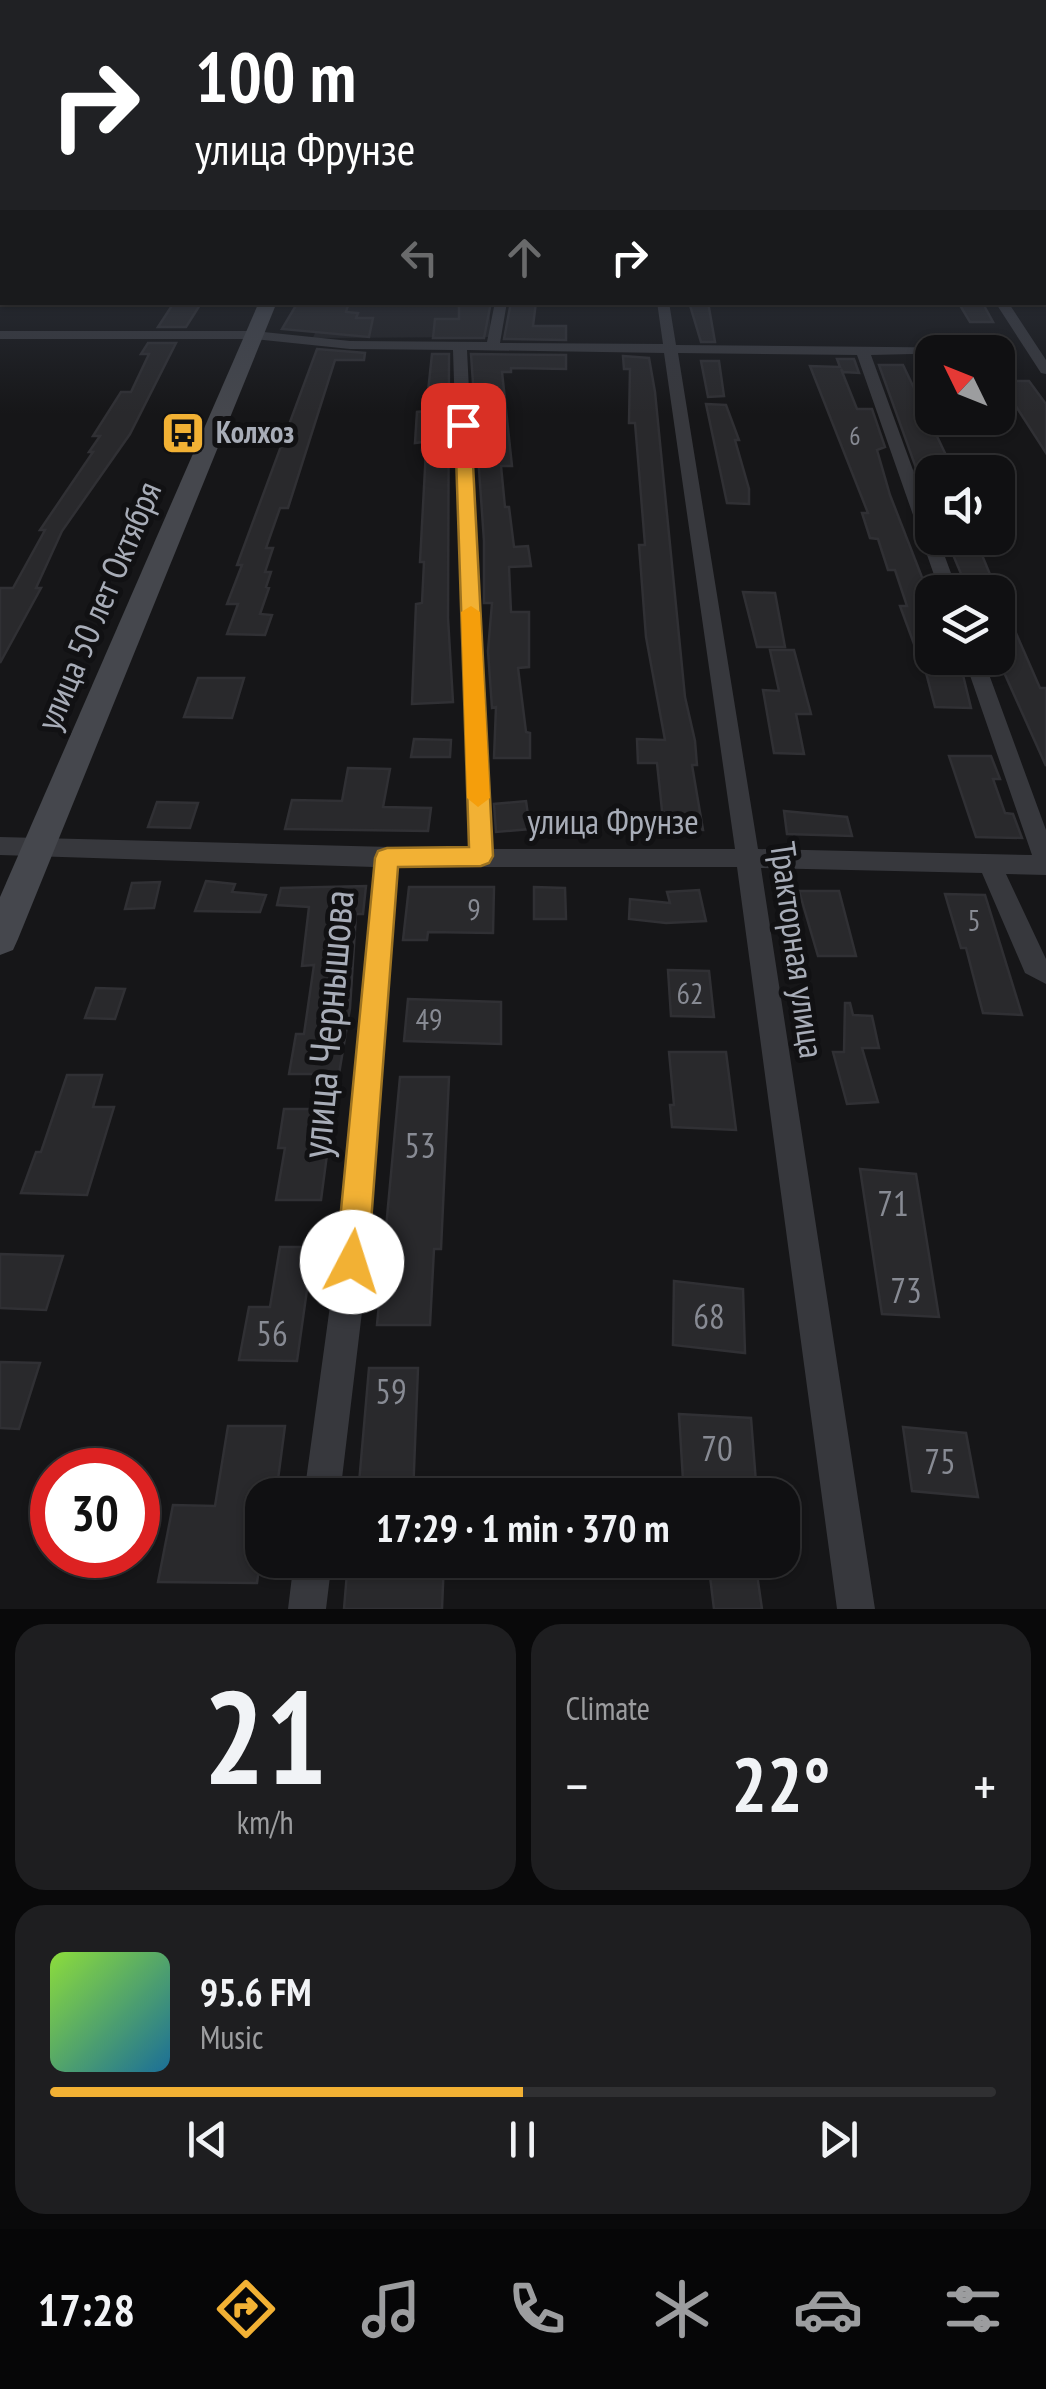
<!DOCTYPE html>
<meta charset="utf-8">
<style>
body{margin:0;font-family:"PT Sans Narrow",sans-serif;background:#1e1e20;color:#f1f3f6;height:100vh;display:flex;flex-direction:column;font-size:38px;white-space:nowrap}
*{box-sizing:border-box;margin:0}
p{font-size:32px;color:#9c9d9f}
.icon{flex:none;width:55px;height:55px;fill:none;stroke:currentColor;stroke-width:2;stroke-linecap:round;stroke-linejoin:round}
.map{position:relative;height:1609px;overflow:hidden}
.side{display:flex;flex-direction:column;gap:15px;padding:15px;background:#09090a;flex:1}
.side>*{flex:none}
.banner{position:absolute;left:0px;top:0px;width:1048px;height:305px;box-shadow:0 2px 8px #0004,0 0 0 2px #303032;background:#202124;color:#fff;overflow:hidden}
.needle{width:65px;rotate:313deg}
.controls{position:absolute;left:915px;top:335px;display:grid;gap:20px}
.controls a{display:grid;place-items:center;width:100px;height:100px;border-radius:20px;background:#101012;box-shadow:0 2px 8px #0004,0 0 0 2px #303032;font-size:50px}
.speed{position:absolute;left:30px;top:1448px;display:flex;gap:20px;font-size:50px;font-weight:700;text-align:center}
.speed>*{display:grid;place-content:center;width:130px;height:130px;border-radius:50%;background:#101012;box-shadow:0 2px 8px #0004,0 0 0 2px #303032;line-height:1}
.speed .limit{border:15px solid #d22;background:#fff;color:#111}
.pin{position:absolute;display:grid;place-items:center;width:85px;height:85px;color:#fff;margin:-42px;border-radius:20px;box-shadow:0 5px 15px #0006}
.me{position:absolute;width:110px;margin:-55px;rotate:5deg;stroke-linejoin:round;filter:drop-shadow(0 0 8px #0008)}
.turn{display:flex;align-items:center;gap:35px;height:210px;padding:0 30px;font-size:45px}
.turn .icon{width:130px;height:130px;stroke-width:2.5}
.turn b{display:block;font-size:70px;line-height:85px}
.lanes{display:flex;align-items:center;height:95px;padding:0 30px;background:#0003;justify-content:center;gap:50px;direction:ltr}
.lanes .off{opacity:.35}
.big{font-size:75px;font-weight:700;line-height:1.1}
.side .widget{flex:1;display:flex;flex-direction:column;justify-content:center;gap:15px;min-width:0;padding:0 35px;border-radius:30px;background:#1e1e20}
.side .dial{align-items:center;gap:0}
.dial b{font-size:130px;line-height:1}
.song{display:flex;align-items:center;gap:30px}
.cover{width:120px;height:120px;border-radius:15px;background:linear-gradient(135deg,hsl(90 70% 55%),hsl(200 70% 35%))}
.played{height:10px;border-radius:5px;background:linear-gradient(90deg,#f2b134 50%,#303032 50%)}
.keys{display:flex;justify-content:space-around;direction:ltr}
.heat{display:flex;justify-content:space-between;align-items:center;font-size:55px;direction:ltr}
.side .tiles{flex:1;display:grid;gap:15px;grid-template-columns:1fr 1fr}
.widget:last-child{grid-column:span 2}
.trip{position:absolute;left:245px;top:1478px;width:555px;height:100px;border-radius:30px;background:#101012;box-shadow:0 2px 8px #0004,0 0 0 2px #303032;font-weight:700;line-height:100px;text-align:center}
.menu{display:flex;height:160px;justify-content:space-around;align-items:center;background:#060607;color:#9c9d9f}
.menu .icon{width:70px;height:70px}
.menu .on{color:#f2b134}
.menu b{font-size:45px;color:#f1f3f6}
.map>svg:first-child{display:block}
.built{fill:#222225}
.building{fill:#29292c;stroke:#303034;stroke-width:2.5}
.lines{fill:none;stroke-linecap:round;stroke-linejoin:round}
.street{fill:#37383d;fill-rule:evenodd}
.secondary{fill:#45474d;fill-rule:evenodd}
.route{fill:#f2b134;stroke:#9d7322;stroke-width:2.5}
.slow{fill:#f59e0b}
.labels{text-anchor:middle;stroke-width:10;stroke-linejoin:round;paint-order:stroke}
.far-number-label{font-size:25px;fill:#888b94}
.far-poi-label{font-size:30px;font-weight:bold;fill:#a8adb8;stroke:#111113;text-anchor:start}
.number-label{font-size:30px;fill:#888b94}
.street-label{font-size:35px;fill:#a8adb8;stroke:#111113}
.near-number-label{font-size:35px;fill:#888b94}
.near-street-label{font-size:42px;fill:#a8adb8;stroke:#111113}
</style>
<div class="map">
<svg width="1046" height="1609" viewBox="0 0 1046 1609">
<rect width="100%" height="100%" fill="#161618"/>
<path class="built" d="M326,303H489L491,337L313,338Z"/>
<path class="building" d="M298,302H349L346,312L358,313L356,318H373L369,337L282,329Z
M459,302H491L484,338H433L435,319H459Z
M511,302H536L533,326H566V340L504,339Z
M689,302H708L715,342H701Z
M958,302H982L993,322H970Z
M173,304L200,305L186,327H158Z
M148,343H176L130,434L62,531L36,588H41L0,663V588H13L45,530H40L93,452H89L100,436H93L121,392H131L149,354H141Z
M317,349L365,353L364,360H335L288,508H280L266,548H273L265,572H271L266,587L269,588L260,614L272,615L265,635L227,634L238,604H227L242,565H237Z
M432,354H449L448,618L453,702L412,704L416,604L422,603L424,562H420L426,450H422L423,442L415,443L417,412L426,411Z
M471,354L566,355V369L511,368V372H502L512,466H501L505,507H509L514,547L528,546L531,566L509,567L511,612H529V667L518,668L526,732L530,733V758H494L496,707L492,708L488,651L492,603H484V541Z
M623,356L649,358L655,392L685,697L695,741L697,765H692L703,830L664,829L657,763H638L637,739L665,740L646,637L639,545H645L638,459L635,423H629L630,369H624Z
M837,359H854L859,373L843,372L841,369L857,409H872L885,447L877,450L890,495L932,603V644H914L900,606H907L895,570H888L878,539L870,538L862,513H868L810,366L840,367Z
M701,361H719L724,396L708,397Z
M879,365H903L954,472H932V479H920Z
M1004,381H1029L1046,404V453L1010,397H1015Z
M706,404L726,405L739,440H735L749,489V504L727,503Z
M946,538H975L996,589L967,588Z
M743,592L775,593L785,647H757Z
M998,592L1040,688H1046V766L998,659Z
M770,650H794L811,714H796L804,754L774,753L763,690L779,691Z
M924,665L961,667L971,708L935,707Z
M198,678H244L232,718L184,717Z
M414,739L451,740L450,757H411Z
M949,756H991L1000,779H993L1005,813L1013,814L1022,838L976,837Z
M348,768L390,769L383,807L431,808L428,831L285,829L292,800L342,801Z
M526,801L530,829L496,832L494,804Z
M157,802L198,803L190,828L148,827Z
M784,811L847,817L852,836L787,834Z
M206,881L235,884L232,892L266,895L260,912L195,911Z
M160,882L154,908L125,909L132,883Z
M366,886L363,914H356L350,1008L339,1074H289L296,1034H304L314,965L302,966L309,907L277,905L281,888Z
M409,887H494L493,933L428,932L427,940H403Z
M534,887L565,888L566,919H534Z
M699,890L706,921L666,923L629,919L630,899L670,903L667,892Z
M799,891H839L856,956H818Z
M945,894L985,895L1022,1015L983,1013L966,948H961Z
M668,970L709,971L714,1017L671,1016Z
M96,988L125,989L115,1019L85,1018Z
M408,999L501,1002V1044L404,1041Z
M845,1003H850L853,1015L872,1016L879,1048H862L878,1102L847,1104L833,1052H844Z
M669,1052H726L736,1130L672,1127L670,1105H674Z
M67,1075H102L93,1107H114L87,1195L21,1193L36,1152H41Z
M400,1077H449L441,1249H434L430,1325H377Z
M284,1109H333L321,1200H276L285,1148H278Z
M860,1169L916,1174L939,1317L882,1314Z
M280,1247H313L297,1361L239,1360L249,1307H270Z
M0,1254L63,1256L46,1310L0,1308Z
M674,1281L743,1289L745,1353L673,1345Z
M0,1362L40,1363L19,1429L0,1428Z
M369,1368H418L413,1495H358Z
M679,1414L751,1418L756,1483L683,1480Z
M228,1426H285L277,1487H262V1545L257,1583L158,1582L173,1505L215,1506Z
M903,1427L966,1433L978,1497L912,1491Z
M708,1560H755L762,1609H714Z
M348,1561H444L442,1609H344Z"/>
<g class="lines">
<path class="street" d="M495,302H507L500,343L663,344L657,302H669L676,345L988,348L995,352L871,355L932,522V538H938L958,592H940L857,355L678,353L758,849L1032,855L964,658H983L1046,830V875L1006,874L1046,959V984L1025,973L982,873L761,868L875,1609H837L737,867H398L368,1262L340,1495H304L336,1262L374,867L0,855V837L469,849L453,350L350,349L253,339H0V331H253L350,341L487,342ZM467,350L664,353L735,849H492Z
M995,302H1008L1046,360V374L1041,373Z
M294,1560H332L326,1609H288Z"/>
<path class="secondary" d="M259,302H277L18,939L13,950L0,955V897Z"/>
</g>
<linearGradient id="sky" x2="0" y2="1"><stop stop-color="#0c0c0d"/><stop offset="0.45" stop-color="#363c48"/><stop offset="1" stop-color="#363c48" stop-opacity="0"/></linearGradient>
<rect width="1046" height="414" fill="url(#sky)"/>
<path class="route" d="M463,420L471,425L493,856L489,863L481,866L398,867L368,1262L363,1273L352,1277L341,1273L336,1262L375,858L378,851L387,848L469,847L455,425Z"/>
<path class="slow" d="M471,606L480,612L490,798L478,807L467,798L461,612Z"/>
<defs>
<g id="bus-square" transform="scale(2.25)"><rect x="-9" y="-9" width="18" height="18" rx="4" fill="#f2b134" stroke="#111113"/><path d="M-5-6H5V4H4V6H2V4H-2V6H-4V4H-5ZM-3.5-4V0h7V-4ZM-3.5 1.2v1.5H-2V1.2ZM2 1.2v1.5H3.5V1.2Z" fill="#111"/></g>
</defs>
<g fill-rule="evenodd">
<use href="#bus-square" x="183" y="433"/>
</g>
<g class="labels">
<g class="far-number-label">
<text x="855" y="445">6</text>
</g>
<g class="far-poi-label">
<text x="216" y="443">Колхоз</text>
</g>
<g class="number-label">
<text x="474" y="920">9</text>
<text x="974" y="931">5</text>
<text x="690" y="1004">62</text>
<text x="429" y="1030">49</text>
</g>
<g class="street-label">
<text transform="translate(99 606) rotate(-67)" y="12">улица 50 лет Октября</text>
<text x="613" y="834">улица Фрунзе</text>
<text transform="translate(797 950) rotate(82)" y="12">Тракторная улица</text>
</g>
<g class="near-number-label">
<text x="420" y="1158">53</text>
<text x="893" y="1216">71</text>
<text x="906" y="1303">73</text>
<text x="709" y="1329">68</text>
<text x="272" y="1346">56</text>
<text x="391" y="1404">59</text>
<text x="717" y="1461">70</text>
<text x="940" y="1474">75</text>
</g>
<g class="near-street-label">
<text transform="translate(327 1024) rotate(-85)" y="15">улица Чернышова</text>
</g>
</g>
</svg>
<div class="controls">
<a><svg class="needle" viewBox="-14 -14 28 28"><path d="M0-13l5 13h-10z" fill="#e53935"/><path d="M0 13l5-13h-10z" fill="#9c9d9f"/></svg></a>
<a><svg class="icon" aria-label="sound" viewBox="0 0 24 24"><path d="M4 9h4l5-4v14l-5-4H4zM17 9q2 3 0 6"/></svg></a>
<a><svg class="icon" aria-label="layers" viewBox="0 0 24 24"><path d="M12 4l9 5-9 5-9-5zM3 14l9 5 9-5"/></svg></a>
</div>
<div class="speed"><div class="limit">30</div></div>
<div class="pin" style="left:463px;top:425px;background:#d93025"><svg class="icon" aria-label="arrive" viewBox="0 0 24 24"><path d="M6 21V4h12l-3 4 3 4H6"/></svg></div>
<svg class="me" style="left:352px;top:1262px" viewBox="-20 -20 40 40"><circle r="19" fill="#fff"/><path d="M0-13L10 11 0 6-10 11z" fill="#f2b134"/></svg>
<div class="trip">17:29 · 1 min · 370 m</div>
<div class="banner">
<div class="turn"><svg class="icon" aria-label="right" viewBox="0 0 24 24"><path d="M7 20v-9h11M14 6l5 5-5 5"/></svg><div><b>100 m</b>улица Фрунзе</div></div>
<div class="lanes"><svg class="icon off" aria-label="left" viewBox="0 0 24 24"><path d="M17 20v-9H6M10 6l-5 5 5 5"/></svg><svg class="icon off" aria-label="ahead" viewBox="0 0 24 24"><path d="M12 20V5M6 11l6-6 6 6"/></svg><svg class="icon" aria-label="right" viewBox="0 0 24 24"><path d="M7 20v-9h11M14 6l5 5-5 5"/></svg></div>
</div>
</div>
<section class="side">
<div class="tiles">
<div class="widget dial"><b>21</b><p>km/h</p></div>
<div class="widget"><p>Climate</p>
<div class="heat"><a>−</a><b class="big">22°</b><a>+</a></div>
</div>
<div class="widget">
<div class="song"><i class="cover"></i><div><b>95.6 FM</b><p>Music</p></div></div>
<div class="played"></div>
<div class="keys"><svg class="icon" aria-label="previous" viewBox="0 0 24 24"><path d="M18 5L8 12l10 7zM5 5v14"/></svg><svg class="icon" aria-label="pause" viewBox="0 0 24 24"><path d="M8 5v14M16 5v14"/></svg><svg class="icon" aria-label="next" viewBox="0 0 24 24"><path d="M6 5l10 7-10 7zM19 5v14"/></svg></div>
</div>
</div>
</section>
<nav class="menu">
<b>17:28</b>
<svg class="icon on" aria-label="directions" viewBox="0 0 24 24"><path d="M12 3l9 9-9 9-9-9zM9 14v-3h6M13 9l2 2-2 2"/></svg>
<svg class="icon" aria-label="music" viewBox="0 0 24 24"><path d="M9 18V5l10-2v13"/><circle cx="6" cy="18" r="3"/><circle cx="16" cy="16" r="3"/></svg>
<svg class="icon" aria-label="phone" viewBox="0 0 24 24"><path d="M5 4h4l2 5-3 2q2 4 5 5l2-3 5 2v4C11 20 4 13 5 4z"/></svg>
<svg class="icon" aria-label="climate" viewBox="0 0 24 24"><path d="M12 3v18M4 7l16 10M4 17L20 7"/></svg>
<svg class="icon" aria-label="car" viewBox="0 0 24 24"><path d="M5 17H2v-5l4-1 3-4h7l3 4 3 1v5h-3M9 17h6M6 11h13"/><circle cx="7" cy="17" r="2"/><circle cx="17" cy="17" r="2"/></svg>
<svg class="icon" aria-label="filters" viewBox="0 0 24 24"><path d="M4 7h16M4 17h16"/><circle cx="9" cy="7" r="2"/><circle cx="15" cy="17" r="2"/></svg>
</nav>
